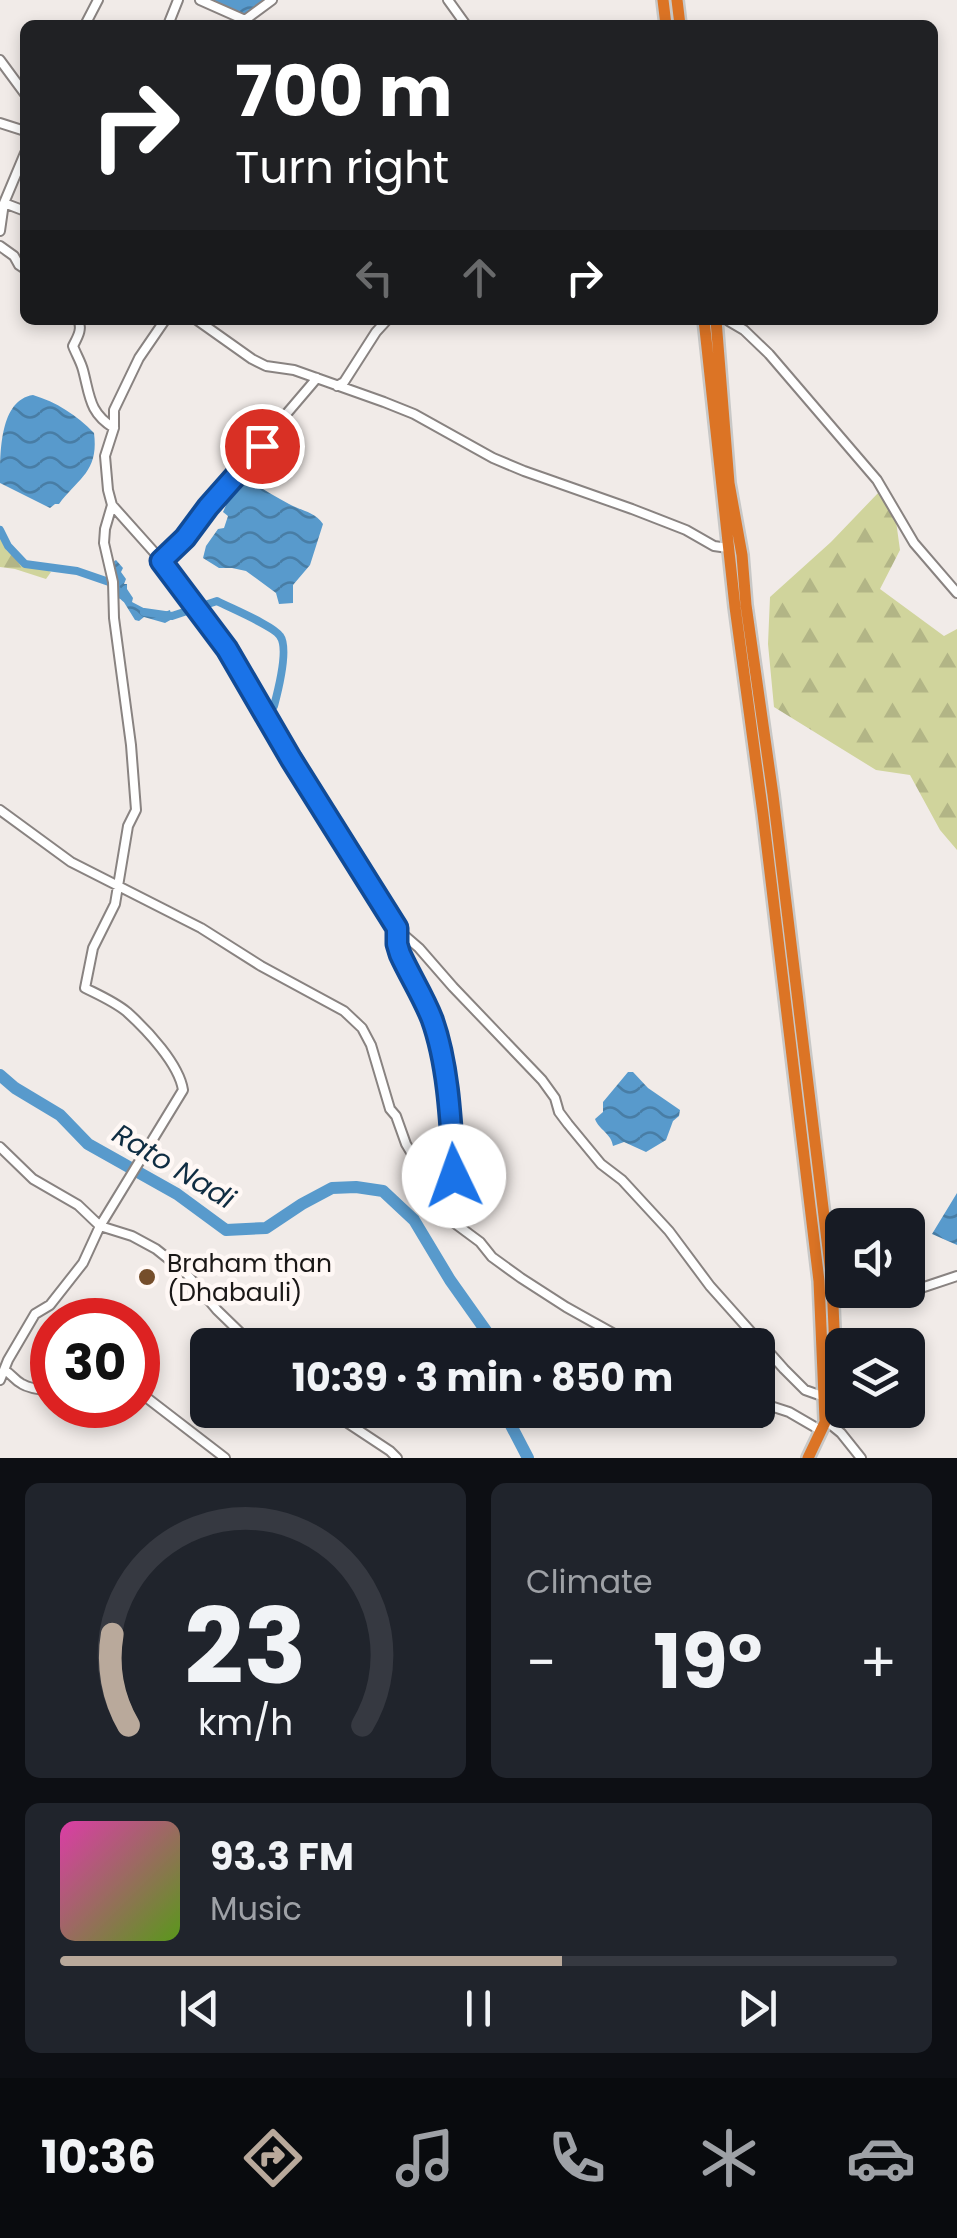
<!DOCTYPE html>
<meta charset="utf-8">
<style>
body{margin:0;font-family:Poppins,sans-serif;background:#20242c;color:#f1f3f6;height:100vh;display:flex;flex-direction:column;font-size:38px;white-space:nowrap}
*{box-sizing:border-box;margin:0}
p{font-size:32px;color:#9ea1a6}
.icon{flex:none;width:55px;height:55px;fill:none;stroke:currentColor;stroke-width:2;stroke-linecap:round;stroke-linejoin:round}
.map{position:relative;height:1458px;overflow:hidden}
.sheet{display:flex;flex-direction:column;gap:25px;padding:25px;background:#0d0f14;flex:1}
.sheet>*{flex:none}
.banner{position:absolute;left:20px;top:20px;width:918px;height:305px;border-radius:15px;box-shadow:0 5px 15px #0003;background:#202124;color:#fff;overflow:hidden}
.tools{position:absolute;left:825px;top:1208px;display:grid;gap:20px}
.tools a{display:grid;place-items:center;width:100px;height:100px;border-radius:15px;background:#171b24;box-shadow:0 5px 15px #0003;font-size:50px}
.speed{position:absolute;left:30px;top:1298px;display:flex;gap:20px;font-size:50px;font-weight:700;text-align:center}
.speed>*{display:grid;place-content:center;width:130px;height:130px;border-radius:50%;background:#171b24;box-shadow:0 5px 15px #0003;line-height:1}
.speed .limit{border:15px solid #d22;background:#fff;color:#111}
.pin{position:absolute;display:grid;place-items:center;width:85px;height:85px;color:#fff;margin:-42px;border:5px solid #fff;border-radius:50%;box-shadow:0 2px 10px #0007}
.me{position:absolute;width:110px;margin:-55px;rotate:357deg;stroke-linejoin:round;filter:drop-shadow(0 0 8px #0008)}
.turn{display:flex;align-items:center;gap:35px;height:210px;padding:0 50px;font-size:45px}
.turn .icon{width:130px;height:130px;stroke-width:2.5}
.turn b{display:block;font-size:70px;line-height:85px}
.lanes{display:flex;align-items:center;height:95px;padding:0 50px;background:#0003;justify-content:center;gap:50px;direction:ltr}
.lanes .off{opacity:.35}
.big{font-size:75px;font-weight:700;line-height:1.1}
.sheet .tile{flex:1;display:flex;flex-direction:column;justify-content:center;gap:15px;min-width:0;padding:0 35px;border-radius:15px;background:#20242c}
.sheet .dial{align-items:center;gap:0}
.dial svg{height:260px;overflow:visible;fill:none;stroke:#363941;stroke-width:7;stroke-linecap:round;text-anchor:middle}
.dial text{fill:#f1f3f6;stroke:none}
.song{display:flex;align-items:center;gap:30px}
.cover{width:120px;height:120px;border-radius:15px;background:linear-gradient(135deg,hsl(320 70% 55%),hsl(90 70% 35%))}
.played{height:10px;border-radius:5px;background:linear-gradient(90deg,#b9a99b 60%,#363941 60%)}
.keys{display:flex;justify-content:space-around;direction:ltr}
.heat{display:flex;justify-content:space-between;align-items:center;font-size:55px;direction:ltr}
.sheet .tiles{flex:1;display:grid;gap:25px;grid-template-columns:1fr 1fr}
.tile:last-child{grid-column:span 2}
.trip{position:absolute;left:190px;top:1328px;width:585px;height:100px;border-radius:15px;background:#171b24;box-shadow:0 5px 15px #0003;font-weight:700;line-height:100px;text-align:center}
.tab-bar{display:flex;height:160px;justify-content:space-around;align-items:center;background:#090b0e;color:#9ea1a6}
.tab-bar .icon{width:70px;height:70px}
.tab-bar .on{color:#b9a99b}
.tab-bar b{font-size:45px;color:#f1f3f6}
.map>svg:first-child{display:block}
.forest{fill:url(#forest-firs)}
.water{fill:url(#water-waves)}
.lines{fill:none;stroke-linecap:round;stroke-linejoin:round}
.canal{stroke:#589acc;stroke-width:8}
.river{stroke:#589acc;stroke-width:12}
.minor-casing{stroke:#898381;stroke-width:12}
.highway-casing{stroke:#c8c8c7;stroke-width:16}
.minor{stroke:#fff;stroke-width:8}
.highway{stroke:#dc7425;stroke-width:11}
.route-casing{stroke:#114b97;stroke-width:25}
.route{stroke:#1a73e8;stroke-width:18}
.poi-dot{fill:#754e2b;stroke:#fff8f5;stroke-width:4}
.labels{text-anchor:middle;stroke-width:9;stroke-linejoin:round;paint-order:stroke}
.poi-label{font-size:25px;fill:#1a1817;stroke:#fff8f5;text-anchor:start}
.water-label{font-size:28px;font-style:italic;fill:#0f2d42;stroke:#fff8f5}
</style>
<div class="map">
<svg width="957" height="1458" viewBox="0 0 957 1458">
<defs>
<pattern id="forest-firs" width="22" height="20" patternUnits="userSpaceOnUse" patternTransform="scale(2.5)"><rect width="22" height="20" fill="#d0d49c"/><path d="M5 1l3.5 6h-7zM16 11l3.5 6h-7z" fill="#b2b586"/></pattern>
<pattern id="water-waves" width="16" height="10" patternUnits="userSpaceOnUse" patternTransform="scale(2.5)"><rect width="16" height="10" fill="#589acc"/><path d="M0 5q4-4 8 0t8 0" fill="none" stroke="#487da5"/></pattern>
</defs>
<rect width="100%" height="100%" fill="#f1ebe8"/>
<path class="forest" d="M879,492L896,521L900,550L880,589L944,636L957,629V850L940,830L910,775L876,770L774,707L768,644L770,597L831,542Z
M0,533L7,551L51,572L46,579L15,569L0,567Z"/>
<path class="water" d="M209,0H267L246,15L212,3Z
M33,395C56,402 77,415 94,433C99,472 78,478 59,504H55L50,508L0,483C0,451 0,400 33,395Z
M246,479C260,487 274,496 289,504C301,511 314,511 323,524L310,565L293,585V603L279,604L276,593L246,571L232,568H219L203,558L206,546L218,529L224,528L228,516L223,512L237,481Z
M116,560L123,568L121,572L126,579L124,584H127V589L133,598L132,602L157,615L170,610L171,616L174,618L165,623L144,617L139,621L135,620L122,599L116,598C119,585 116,575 110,564Z
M628,1072H633L648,1088L680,1110L679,1116L673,1121L666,1140L646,1152L624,1142L613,1146C611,1133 599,1130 595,1119L603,1112V1102Z
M957,1193V1245L932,1234Z"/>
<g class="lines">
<path class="canal" d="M0,530L8,546L25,564L77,571L109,582L125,598
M144,612L172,616L217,601C230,608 274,626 280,636C289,648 278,691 274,706"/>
<path class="river" d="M0,1075L15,1088L60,1115L88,1144L177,1194L226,1230L266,1228L302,1204L332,1188L356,1187L383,1191L414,1220L450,1280L496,1345
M503,1410L528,1458"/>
<g class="minor-casing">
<path id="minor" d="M200,0L245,20L272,0
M448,0L466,25
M85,25L98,0
M168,25L178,0
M0,60L25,94
M0,123L25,131
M4,203L25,211
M0,231L4,203L25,153
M0,246L14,256L19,265L25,269
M78,320C83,329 77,338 73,346C76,354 81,362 83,370C90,396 89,413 114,428
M165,320L139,358L114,410V428L105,456L108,490L112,505L154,552L227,649L291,759L397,929L419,948L453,987L542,1080L555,1098L559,1112L568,1124L601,1164L622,1180L669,1231L710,1286L784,1369L805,1390L822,1396
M197,320L252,359L266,366L294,370L384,402L414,414L493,458L524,471L632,509L686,530L714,546L728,548
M727,320L744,330L769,354L877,480L914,543L957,593
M337,386L344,382L376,332L387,320
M161,561L185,538L208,507L258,453L265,439L317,378
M0,810L71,862L201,928L261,966L344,1011L362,1028L371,1045L390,1109L396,1116L406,1144L453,1222L480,1242L492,1257L521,1278L566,1307L634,1345
M397,929V944L400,954L432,1019L438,1040L450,1111L455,1209L450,1217
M0,1147L33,1179L78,1205L100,1226L132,1236L156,1249L186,1273L217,1310L253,1345
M891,1290L905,1298L918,1289L957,1276
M4,1370C12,1374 14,1380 22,1384C30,1389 43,1390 52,1391
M0,1380L8,1360L35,1314L50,1305L83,1263L100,1226L183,1090C179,1064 147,1030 127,1012C115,1002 99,995 85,988L93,948L115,904L128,826L136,810L131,745L114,618L113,582L104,543L105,529L112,505
M138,1391L225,1458
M758,1402L789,1412L820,1430
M328,1410L390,1451L397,1458
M825,1420L841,1433L861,1458"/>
</g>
<g class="highway-casing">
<path id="highway" d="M663,0L666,25
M677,0L680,25
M704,320L735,607L763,814L819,1281L825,1420
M716,320L729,483L742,555L746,605L773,795L832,1282L837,1397L808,1458"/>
</g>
<use href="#minor" class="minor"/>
<use href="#highway" class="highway"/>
</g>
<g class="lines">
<g class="route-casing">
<path id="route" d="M262,446L208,507L185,538L161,561L227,649L291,759L397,928V944L400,954C410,976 423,996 432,1019C449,1066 451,1127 454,1176"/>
</g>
<use href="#route" class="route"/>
</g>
<circle class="poi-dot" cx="147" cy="1277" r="10"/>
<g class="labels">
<g class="poi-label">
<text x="167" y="1272">Braham than<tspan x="167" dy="29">(Dhabauli)</tspan></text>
</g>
<g class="water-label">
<text transform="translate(174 1166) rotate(31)" y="10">Rato Nadi</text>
</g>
</g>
</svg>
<div class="tools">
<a><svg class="icon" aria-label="sound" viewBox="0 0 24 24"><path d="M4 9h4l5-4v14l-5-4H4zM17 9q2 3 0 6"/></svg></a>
<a><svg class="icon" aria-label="layers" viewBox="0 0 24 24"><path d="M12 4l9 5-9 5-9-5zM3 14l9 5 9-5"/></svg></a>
</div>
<div class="speed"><div class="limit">30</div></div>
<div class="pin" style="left:262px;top:446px;background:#d93025"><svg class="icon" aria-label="arrive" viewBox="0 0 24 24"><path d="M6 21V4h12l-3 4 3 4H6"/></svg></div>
<svg class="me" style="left:454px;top:1176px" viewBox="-20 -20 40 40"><circle r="19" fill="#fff"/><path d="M0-13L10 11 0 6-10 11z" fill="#1a73e8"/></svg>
<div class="trip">10:39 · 3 min · 850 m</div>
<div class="banner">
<div class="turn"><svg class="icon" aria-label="right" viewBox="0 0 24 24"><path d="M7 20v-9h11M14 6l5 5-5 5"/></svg><div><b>700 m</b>Turn right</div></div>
<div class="lanes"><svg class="icon off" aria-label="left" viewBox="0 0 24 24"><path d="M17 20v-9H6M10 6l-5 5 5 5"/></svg><svg class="icon off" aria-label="ahead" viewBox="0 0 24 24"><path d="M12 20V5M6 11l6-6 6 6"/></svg><svg class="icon" aria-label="right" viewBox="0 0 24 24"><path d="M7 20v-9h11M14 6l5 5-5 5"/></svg></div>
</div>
</div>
<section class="sheet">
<div class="tiles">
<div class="tile dial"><svg viewBox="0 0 100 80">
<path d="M14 69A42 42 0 1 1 86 69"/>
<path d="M14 69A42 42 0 0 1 9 41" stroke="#b9a99b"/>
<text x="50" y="56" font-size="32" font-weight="700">23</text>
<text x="50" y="72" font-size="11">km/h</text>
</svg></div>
<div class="tile"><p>Climate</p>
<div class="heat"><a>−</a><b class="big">19°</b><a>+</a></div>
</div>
<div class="tile">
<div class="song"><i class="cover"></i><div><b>93.3 FM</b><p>Music</p></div></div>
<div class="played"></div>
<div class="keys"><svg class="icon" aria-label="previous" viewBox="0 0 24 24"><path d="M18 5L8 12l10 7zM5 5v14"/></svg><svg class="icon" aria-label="pause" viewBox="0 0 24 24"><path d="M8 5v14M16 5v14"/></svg><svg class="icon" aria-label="next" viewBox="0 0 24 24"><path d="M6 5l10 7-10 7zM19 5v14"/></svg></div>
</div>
</div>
</section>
<nav class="tab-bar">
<b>10:36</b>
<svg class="icon on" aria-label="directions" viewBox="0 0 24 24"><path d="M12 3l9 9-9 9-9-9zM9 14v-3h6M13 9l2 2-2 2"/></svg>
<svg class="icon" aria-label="music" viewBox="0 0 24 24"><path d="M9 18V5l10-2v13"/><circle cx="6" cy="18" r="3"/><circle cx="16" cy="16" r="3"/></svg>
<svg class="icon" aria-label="phone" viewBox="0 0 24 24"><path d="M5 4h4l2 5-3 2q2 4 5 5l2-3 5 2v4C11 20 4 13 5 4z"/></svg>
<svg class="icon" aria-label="climate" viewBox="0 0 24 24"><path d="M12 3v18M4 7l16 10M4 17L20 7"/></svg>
<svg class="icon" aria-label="car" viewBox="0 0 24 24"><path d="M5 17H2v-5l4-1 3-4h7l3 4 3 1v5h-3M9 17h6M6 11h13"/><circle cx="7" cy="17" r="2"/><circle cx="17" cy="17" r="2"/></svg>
</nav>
